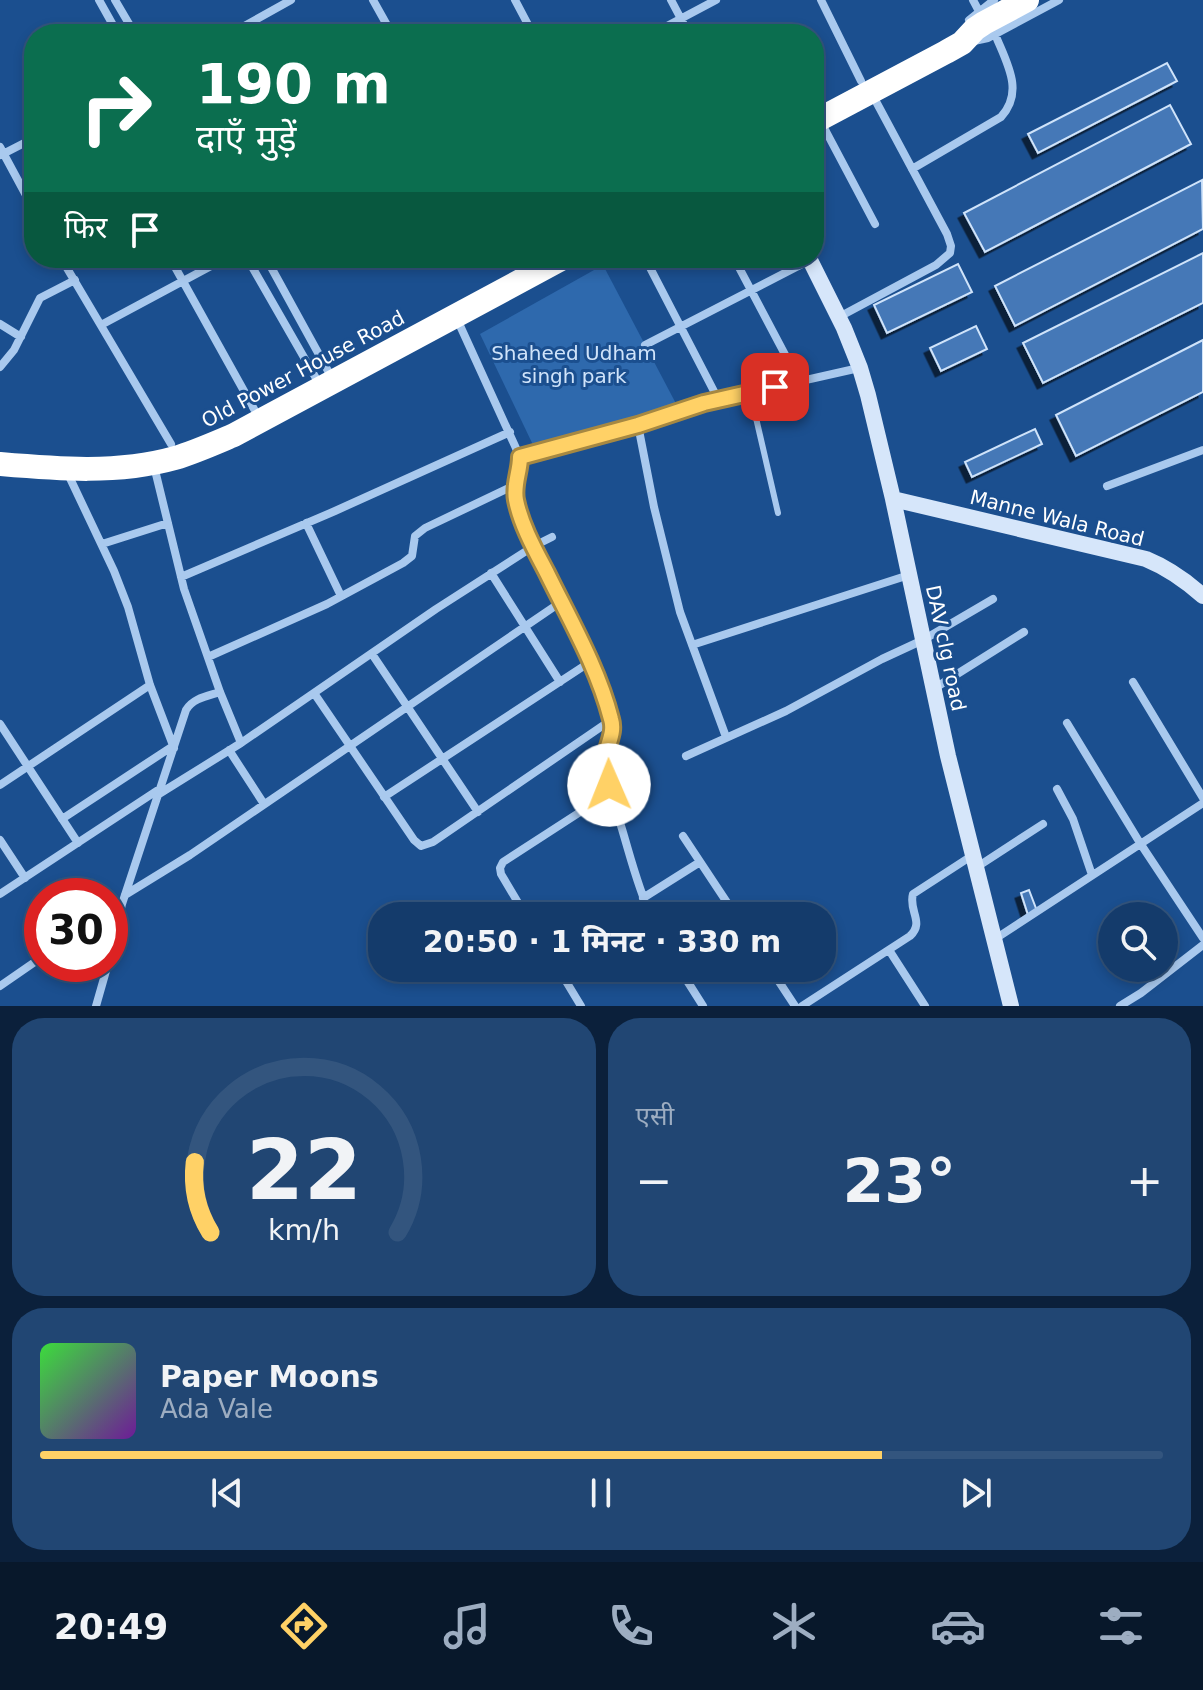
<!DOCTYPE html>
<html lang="hi">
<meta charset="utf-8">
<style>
body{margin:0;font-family:"DejaVu Sans","Noto Sans Devanagari",sans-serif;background:#214673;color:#f1f3f6;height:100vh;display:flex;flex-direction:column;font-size:30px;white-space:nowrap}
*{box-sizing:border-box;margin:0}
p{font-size:26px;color:#9dadc1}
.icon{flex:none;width:44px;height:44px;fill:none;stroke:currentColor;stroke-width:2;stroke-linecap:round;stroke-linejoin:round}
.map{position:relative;height:1006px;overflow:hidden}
.sheet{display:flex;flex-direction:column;gap:12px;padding:12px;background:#0b203b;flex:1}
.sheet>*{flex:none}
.hud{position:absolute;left:24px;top:24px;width:800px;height:244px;border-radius:32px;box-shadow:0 4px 12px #0003,0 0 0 2px #33557e;background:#0b6e4f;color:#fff;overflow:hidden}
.controls{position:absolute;left:1098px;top:902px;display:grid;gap:16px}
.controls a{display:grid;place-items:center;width:80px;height:80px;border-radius:50%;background:#143b6b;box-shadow:0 4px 12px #0003,0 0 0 2px #33557e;font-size:40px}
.speed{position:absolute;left:24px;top:878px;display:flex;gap:16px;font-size:40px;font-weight:700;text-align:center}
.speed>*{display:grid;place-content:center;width:104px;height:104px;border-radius:50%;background:#143b6b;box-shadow:0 4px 12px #0003,0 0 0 2px #33557e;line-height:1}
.speed .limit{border:12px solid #d22;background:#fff;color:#111}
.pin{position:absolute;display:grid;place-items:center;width:68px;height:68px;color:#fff;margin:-34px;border-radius:16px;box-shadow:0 4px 12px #0006}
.me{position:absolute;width:88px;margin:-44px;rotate:359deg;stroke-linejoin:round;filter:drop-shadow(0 0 6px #0008)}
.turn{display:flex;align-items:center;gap:28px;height:168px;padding:0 40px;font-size:36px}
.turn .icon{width:104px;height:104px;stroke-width:2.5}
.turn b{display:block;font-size:56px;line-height:68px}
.then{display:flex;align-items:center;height:76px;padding:0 40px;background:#0003;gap:16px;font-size:30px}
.big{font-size:60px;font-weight:700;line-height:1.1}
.sheet .tile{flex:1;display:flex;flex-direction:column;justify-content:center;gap:12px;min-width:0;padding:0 28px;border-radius:32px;background:#214673}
.sheet .dial{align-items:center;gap:0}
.dial svg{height:208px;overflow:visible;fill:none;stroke:#33557e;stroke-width:7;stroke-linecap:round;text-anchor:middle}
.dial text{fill:#f1f3f6;stroke:none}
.song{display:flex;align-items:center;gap:24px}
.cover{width:96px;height:96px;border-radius:12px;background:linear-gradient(135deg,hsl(120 70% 55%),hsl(280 70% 35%))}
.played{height:8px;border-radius:4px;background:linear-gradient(90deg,#ffd166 75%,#33557e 75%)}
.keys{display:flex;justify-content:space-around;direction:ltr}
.heat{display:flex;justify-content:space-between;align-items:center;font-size:44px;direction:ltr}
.sheet .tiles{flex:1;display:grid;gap:12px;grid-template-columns:1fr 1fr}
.tile:last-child{grid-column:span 2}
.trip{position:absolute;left:368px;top:902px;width:468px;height:80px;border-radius:32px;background:#143b6b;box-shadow:0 4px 12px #0003,0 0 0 2px #33557e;font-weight:700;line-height:80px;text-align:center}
.menu{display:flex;height:128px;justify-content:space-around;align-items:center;background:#08182b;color:#9dadc1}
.menu .icon{width:56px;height:56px}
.menu .on{color:#ffd166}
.menu b{font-size:36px;color:#f1f3f6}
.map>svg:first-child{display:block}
.green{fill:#2e69ad}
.building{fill:#4478b7;stroke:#cfe3fa;stroke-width:2;filter:url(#shadow)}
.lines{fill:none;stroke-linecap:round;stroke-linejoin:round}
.lane{stroke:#a9c9ee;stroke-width:6}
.street{stroke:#a9c9ee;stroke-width:8}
.secondary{stroke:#d6e6fa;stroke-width:16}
.highway{stroke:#fff;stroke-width:24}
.route-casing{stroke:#a68842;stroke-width:20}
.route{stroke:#ffd166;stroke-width:14}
.labels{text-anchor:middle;stroke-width:6;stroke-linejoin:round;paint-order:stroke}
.park-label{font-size:20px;fill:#cfe3fa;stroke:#1b4f8f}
.street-label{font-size:20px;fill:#fff;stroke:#1b4f8f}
</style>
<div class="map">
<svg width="1203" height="1006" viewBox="0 0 1203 1006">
<defs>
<filter id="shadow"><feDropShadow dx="-5.5" dy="5.5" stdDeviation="0" flood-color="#0009"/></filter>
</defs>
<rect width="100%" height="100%" fill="#1b4f8f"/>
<path class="green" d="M603,265L682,415L534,447L480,334Z"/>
<path class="building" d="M1167,63L1177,81L1038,153L1028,134Z
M1170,105L1191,144L985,252L964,213Z
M1202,180L1203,229L1015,326L995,286Z
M1203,253V303L1043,383L1023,343Z
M958,264L972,292L887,333L874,305Z
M976,326L987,349L941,371L930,348Z
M1203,340V392L1076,456L1056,415Z
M1035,429L1042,444L972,477L965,462Z
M1029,890L1037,911L1028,915L1021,893Z"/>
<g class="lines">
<path class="lane" d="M750,392L778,513"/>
<path class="street" d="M99,0L118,34
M115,0L135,34
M373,0L392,34
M515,0L533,34
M671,0L689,34
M821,0L861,81
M973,0L981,15
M969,20L994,0
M230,34L291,0
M652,34L716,0
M974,41L988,38L1059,0
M821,122L875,224
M0,147L34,210
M1,155L34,138
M912,169L1001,117C1025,91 1006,62 995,34
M61,258L171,444
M170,258L254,409
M247,258L321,387
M266,258L333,380
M518,258L522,265
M645,258L718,399
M734,258L799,381
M839,317L936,265L950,253L951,246L947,234L872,94
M457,319L520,457C520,472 513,485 516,499C520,525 538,554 549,578C572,622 596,669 610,717C616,735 604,752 606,771C609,790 616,810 622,829C631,859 638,888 651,916
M0,324L21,337
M101,325L226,258
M645,345L810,260
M0,367L14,350L40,298L75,280
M638,425L654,507L680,612L726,737
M520,457L638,425L704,403L859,368
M154,466L184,589L220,692L241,743
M68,474L114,571L128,607L150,685L174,748
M1107,486L1203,450
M306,523L341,596
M102,544L168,523
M491,573L560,682
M181,577L335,511L510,432
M692,645L909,575
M372,654L478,812
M208,657L327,604L403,563L412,556L415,536L425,528L515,485
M1133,682L1203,798
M935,688L1024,632
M314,693L414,840L421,846L433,842L611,720
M1067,723L1140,843L1203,938
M0,724L78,843
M229,750L264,804
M686,756L786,711L882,659L923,640L993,599
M0,785L150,685
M1057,789L1073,819L1092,875
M159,794L241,743L436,609L534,546L552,537
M384,797L590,662
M62,819L173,746
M683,836L736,916
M0,840L25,878
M977,867L1043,824
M0,894L161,788
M125,895L190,855L561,602
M643,898L700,862
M526,916L501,874L500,868L503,862L611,792
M995,939L1203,803
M889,950L925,1006
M110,958L122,904L186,710C193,698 208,696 220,692
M558,968L581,1006
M679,968L703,1006
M770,968L795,1006
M0,986L42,957
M96,1006L108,964
M802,1006L910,936C925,922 908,911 913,894L973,855
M1120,1006L1141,993L1203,945"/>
<path class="secondary" d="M809,258L844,328L860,368L868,395L893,499L948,756L1011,1006
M893,499L1146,559C1168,568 1185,580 1203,596"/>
<path class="highway" d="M814,122L946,52L962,43L975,29L984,23L1027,0
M0,464C58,469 118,474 175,458C195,452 215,443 234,435L563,258"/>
</g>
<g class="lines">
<g class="route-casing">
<path id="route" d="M609,785C607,775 605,765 606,755C608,742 615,732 611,719C598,668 570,620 547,573C535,550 521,525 516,500C513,485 520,472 520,457L638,425L704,403L775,387"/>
</g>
<use href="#route" class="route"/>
</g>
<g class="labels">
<g class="park-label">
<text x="574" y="360">Shaheed Udham<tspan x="574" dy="23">singh park</tspan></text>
</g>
<g class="street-label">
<text transform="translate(303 369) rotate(-28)" y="7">Old Power House Road</text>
<text transform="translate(1057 518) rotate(14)" y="7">Manne Wala Road</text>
<text transform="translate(946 648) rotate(78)" y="7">DAV clg road</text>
</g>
</g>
</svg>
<div class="controls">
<a><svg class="icon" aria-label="search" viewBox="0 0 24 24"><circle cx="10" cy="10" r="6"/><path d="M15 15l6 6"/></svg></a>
</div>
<div class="speed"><div class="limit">30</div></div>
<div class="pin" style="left:775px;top:387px;background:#d93025"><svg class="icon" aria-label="arrive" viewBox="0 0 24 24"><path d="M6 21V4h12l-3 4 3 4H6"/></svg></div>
<svg class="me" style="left:609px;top:785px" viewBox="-20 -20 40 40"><circle r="19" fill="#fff"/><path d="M0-13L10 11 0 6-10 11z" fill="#ffd166"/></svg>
<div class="trip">20:50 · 1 मिनट · 330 m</div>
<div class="hud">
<div class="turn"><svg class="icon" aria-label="right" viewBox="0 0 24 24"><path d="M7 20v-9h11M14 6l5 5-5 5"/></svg><div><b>190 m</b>दाएँ मुड़ें</div></div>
<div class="then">फिर<svg class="icon" aria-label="arrive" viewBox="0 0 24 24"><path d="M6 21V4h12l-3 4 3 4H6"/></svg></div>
</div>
</div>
<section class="sheet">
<div class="tiles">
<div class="tile dial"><svg viewBox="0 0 100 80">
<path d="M14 69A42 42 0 1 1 86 69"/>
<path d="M14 69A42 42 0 0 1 8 42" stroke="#ffd166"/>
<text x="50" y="56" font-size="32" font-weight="700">22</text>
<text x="50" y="72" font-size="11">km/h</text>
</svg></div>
<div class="tile"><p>एसी</p>
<div class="heat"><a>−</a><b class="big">23°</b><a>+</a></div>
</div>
<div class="tile">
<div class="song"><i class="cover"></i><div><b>Paper Moons</b><p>Ada Vale</p></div></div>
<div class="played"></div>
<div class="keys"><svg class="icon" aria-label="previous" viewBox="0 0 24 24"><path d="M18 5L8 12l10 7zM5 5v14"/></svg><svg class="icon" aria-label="pause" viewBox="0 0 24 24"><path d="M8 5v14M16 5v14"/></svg><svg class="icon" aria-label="next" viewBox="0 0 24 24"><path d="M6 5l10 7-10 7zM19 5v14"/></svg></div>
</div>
</div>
</section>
<nav class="menu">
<b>20:49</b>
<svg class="icon on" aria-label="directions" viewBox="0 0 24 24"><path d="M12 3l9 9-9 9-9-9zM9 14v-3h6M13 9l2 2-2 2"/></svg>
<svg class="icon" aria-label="music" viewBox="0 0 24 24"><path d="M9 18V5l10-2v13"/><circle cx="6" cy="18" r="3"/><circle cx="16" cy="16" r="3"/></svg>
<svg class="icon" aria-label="phone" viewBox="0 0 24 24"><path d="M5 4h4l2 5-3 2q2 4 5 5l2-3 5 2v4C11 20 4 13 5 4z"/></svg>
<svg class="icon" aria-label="climate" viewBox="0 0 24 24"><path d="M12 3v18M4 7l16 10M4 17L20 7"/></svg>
<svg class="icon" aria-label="car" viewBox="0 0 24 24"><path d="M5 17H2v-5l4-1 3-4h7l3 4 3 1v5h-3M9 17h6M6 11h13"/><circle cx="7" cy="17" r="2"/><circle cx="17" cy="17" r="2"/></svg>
<svg class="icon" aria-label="filters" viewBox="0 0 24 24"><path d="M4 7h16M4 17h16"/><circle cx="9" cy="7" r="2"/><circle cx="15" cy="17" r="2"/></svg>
</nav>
